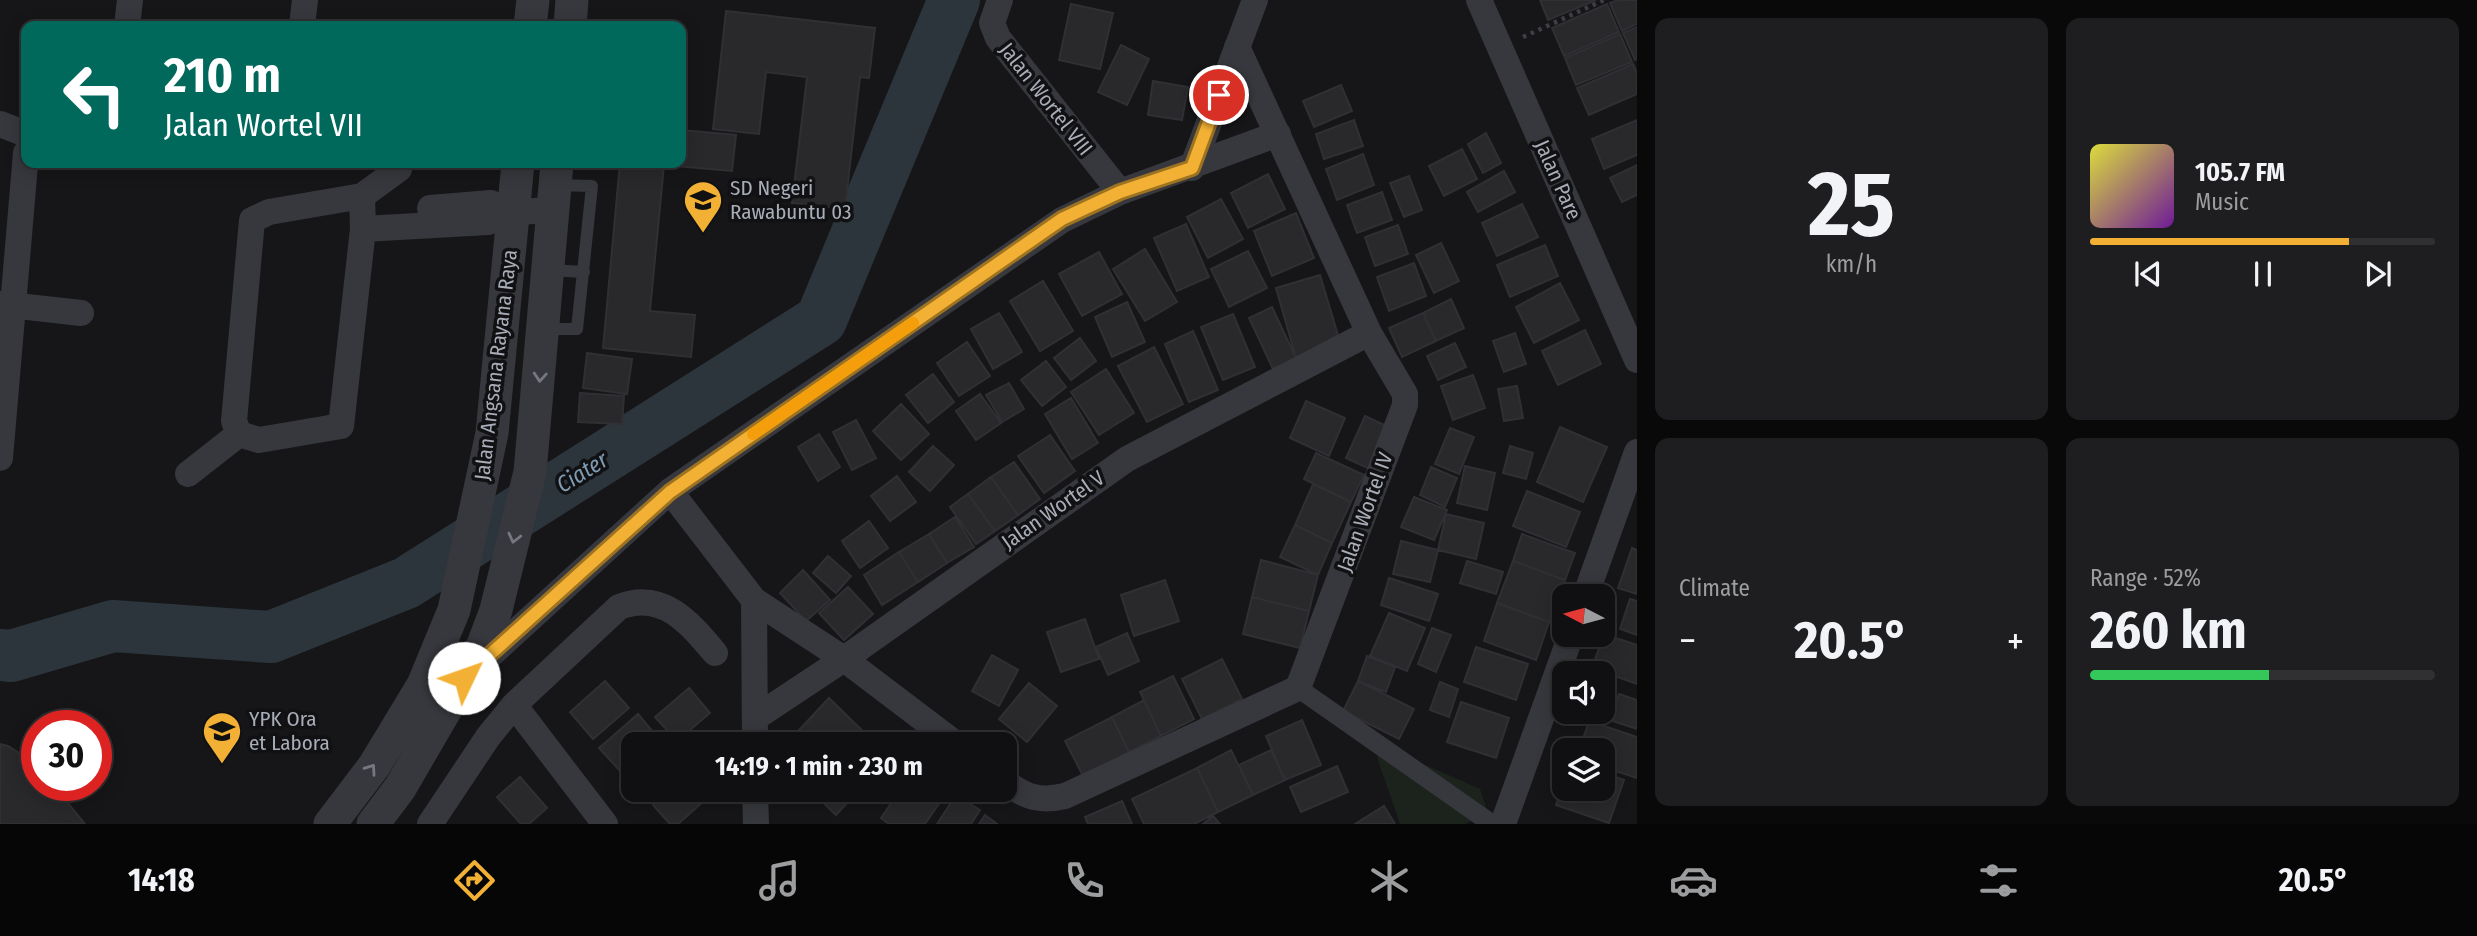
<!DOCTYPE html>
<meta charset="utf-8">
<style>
body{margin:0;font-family:"Fira Sans Condensed",sans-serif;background:#1e1e20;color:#f1f3f6;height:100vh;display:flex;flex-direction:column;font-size:26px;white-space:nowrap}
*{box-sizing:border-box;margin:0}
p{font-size:23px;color:#9c9d9f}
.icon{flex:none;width:38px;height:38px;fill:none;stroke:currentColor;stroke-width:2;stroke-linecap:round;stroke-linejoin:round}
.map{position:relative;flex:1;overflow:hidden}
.panel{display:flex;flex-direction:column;gap:18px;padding:18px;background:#09090a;width:840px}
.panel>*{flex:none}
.guide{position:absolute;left:21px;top:21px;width:665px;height:147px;border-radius:14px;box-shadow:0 4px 18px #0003,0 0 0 2px #303032;background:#00695c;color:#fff;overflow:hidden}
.needle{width:46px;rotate:276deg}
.tools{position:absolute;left:1552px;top:584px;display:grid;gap:14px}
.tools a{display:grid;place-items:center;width:63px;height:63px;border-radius:14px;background:#101012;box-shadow:0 4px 18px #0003,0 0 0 2px #303032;font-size:35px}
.speed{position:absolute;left:21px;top:710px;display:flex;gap:14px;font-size:35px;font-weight:700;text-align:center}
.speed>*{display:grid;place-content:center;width:91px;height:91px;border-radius:50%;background:#101012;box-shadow:0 4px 18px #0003,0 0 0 2px #303032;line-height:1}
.speed .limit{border:10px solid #d22;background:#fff;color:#111}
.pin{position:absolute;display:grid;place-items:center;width:60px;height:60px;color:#fff;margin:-30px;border:4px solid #fff;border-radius:50%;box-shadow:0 2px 7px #0007}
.me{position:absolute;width:77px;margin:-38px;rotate:48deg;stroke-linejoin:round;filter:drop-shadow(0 0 5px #0008)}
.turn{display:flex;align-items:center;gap:24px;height:147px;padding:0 28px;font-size:32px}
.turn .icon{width:91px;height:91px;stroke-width:2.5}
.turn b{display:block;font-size:49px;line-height:60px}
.big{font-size:52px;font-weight:700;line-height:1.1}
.panel .tile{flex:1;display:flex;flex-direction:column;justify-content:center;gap:10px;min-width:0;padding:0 24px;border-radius:14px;background:#1e1e20}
.panel .dial{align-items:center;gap:0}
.dial b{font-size:91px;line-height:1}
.song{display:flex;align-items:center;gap:21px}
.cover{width:84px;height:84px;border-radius:10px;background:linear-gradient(135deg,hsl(60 70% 55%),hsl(280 70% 35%))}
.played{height:7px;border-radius:4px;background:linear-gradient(90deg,#f2b134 75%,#303032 75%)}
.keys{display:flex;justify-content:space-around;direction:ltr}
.heat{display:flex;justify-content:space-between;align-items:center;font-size:38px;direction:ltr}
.charge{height:10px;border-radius:5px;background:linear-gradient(90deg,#34c759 52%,#303032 0)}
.panel .tiles{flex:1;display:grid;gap:18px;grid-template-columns:repeat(2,1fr)}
.trip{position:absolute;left:621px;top:732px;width:396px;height:70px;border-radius:14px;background:#101012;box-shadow:0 4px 18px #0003,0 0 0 2px #303032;font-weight:700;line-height:70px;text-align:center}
.menu{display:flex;height:112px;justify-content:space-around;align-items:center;background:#060607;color:#9c9d9f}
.menu .icon{width:49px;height:49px}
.menu .selected{color:#f2b134}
.menu b{font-size:32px;color:#f1f3f6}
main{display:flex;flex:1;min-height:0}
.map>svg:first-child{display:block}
.green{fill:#1c231d}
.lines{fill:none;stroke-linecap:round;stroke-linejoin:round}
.river{stroke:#2c353c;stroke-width:52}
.building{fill:#29292c;stroke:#303034;stroke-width:2}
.path{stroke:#3d3f44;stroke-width:4.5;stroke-dasharray:3.5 5;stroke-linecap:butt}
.service{stroke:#37383d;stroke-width:12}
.pedestrian{stroke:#37383d;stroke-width:19}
.minor{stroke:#37383d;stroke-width:26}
.tertiary{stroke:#37383d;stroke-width:33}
.oneway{stroke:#757881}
.route-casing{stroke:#9d7322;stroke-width:18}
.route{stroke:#f2b134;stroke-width:12}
.slow{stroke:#f59e0b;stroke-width:12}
.labels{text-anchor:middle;stroke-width:7;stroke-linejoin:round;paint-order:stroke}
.street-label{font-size:21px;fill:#a8adb8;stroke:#111113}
.poi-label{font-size:21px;fill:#a8adb8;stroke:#111113;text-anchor:start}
.water-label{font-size:23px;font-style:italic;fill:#7f9bb3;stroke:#111113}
</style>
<main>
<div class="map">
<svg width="1637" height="824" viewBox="0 0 1637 824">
<rect width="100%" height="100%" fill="#161618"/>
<path class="green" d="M1387,748L1480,789L1488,813L1465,824H1400L1377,757Z"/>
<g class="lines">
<path class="river" d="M0,655L11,656L113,626L271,637L406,583L821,320L954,0"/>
</g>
<path class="building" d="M1540,0H1596L1548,20Z
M1618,0H1637V24L1622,31L1610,3Z
M1071,4L1113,13L1100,69L1059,60Z
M1607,4L1619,32L1564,56L1552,28Z
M726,11L875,28L869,78L860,77L845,209L792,203L807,77L766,72L759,134L713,129Z
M1637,27V59L1635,60L1623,33Z
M1620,34L1632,62L1576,85L1565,58Z
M1121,45L1149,59L1127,105L1098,92Z
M1633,64L1637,73V94L1589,115L1577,88Z
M1153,81L1188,87L1182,120L1148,115Z
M1341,85L1352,111L1314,127L1303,101Z
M1354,120L1363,146L1324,159L1316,134Z
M1637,120V155L1604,169L1592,139Z
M681,130L736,135L732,171L664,165L650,311L695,315L691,357L603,348L620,163H681Z
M1486,133L1501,163L1483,173L1468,144Z
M1462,149L1477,179L1444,196L1429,166Z
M1363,154L1374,185L1337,200L1326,169Z
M1637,165V195L1622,202L1610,178Z
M1504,171L1515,192L1478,212L1467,192Z
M1268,174L1285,209L1248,228L1231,193Z
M1409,176L1422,210L1404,217L1390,183Z
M1382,192L1392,220L1357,233L1347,205Z
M1221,199L1243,239L1208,258L1187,217Z
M1522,204L1538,237L1497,256L1482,223Z
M1296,213L1314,258L1272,276L1254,231Z
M1186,224L1209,277L1177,291L1154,238Z
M1398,225L1408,254L1375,266L1365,237Z
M1441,243L1459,281L1434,293L1416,255Z
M1545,245L1558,276L1510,297L1497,265Z
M1145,249L1177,302L1145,321L1113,269Z
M1248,251L1267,288L1229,307L1211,269Z
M1099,252L1122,294L1082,316L1059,274Z
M1414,263L1426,296L1389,311L1377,277Z
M1320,275L1341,345L1296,358L1276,288Z
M1043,281L1073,331L1040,351L1010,301Z
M1560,283L1579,320L1534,343L1516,307Z
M1451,299L1464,328L1436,341L1423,313Z
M1127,302L1145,342L1112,357L1095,317Z
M1272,307L1296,358L1273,369L1249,318Z
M999,313L1022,352L993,369L971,329Z
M1423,313L1436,341L1402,357L1389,328Z
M1233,314L1255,367L1223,380L1201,327Z
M1585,330L1601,364L1558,385L1542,351Z
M1193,331L1218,390L1189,402L1165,344Z
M1515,333L1526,364L1504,372L1493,341Z
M1080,338L1096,361L1071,380L1054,358Z
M967,342L990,376L959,396L937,363Z
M1455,343L1466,367L1438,380L1427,356Z
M1154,347L1183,404L1147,422L1118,366Z
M587,353L632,359L627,394L583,388Z
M1046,361L1066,387L1042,406L1021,380Z
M1106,369L1134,413L1099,435L1071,392Z
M933,374L954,402L928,423L906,395Z
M1473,375L1485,408L1453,420L1441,386Z
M1009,383L1024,409L1002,422L986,395Z
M1517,386L1523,418L1504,421L1498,389Z
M580,393L624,396L622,424L578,422Z
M980,394L1001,423L976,440L956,411Z
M1071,398L1098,443L1072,459L1045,414Z
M1306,401L1345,418L1329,456L1290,438Z
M901,404L929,434L901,460L873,431Z
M1365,416L1393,429L1374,471L1346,458Z
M856,420L876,458L852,470L833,432Z
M1560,427L1607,447L1583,502L1537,482Z
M1450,428L1474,437L1459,474L1435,464Z
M819,434L840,467L818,481L798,447Z
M1050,435L1075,471L1044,493L1018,456Z
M933,446L954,465L930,491L909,472Z
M1510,446L1533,453L1526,479L1503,473Z
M1316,453L1364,475L1351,502L1304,479Z
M1014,462L1040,499L1018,515L991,477Z
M1465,466L1495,473L1487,510L1457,503Z
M1431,467L1457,478L1445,507L1420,495Z
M897,476L916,502L890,521L871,496Z
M991,477L1018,515L995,531L968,494Z
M1313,484L1351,502L1332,543L1295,525Z
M1527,491L1580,512L1566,547L1513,526Z
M968,494L995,531L976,544L950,507Z
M1414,497L1447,510L1434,540L1401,527Z
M1446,514L1484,523L1476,559L1438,550Z
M955,517L974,547L947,563L929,534Z
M869,521L888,548L860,568L842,541Z
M1295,525L1332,543L1318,575L1280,557Z
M929,534L947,563L918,582L899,552Z
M1522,534L1575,553L1565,580L1513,561Z
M1401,541L1438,550L1430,582L1393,574Z
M1632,548L1637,550V594L1618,588Z
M899,552L918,582L882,605L864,575Z
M828,556L851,576L836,593L813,573Z
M1261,560L1318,575L1309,611L1252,597Z
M1467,561L1503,572L1496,594L1460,583Z
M1513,561L1565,580L1549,622L1497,603Z
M803,570L830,600L806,621L780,593Z
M1389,578L1438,594L1429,621L1381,605Z
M1165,580L1179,621L1134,636L1121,595Z
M848,587L873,614L844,640L819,613Z
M1252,597L1309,611L1300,648L1243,634Z
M1630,599L1637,601V635L1620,629Z
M1497,603L1549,622L1536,660L1484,641Z
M1389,613L1425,628L1407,671L1370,656Z
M1085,619L1099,659L1061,672L1047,632Z
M1432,628L1451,635L1436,672L1418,664Z
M1127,633L1139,661L1108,675L1096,647Z
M1604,634L1637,645V684L1592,668Z
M1476,647L1528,664L1516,700L1464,682Z
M992,655L1018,670L999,706L972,691Z
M1367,656L1395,667L1386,692L1358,681Z
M1222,659L1242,699L1202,719L1182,679Z
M1173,676L1194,719L1161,736L1140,692Z
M605,681L629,708L593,739L570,712Z
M1358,681L1414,709L1399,739L1343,711Z
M1440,682L1458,689L1449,717L1430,710Z
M1029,683L1057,706L1027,742L999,719Z
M689,688L710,713L677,741L655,717Z
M1619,694L1637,700V729L1610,720Z
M829,698L876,744H786Z
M1144,700L1161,736L1129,752L1112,717Z
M1461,702L1509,718L1496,758L1447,742Z
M638,714L659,739L654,744H634V761L621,772L599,748Z
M1112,717L1129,752L1083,776L1065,741Z
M1302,720L1321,765L1285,780L1266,736Z
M1589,721L1637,737V778L1603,767V751H1579Z
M0,744L8,746L36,764L37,786H54L85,824H0Z
M1231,750L1253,795L1218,812L1197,768Z
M1271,750L1285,780L1253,795L1239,765Z
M1337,766L1348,792L1301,812L1290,787Z
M1197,768L1218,812L1194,824H1144L1132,799Z
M1603,773L1624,780L1609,823L1556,805L1564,780V789H1603Z
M520,777L547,808L529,824H521L497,797Z
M639,789H657L647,798Z
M671,789H694L704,801L678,824H670L653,805Z
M809,789H860L836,815Z
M901,789H944L947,792L925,824H889L881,818Z
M956,795L980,810L971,824H937Z
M1122,801L1132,824H1088L1085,817Z
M1384,806L1395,824H1355Z
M985,815L997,824H979Z
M1213,816L1220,824H1203Z"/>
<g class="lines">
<path class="path" d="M1523,37L1604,0"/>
<path class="service" d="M549,270L584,272
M543,329H577L592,186L557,185"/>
<path class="pedestrian" d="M1298,688L1492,824"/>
<path class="minor" d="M1000,0L992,23L998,38L1120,192
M1479,0L1637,360
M127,26L130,0
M302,26L305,0
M0,124L26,134
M1192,168L1255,0
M362,196L363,229L341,426L259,440L239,434L234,421L252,220L269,212L362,196L399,169
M430,208L491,203L514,212
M363,229L488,222L514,212L554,210
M0,304L81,313
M0,458L26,153
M188,474L239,434
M670,491L754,600L755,744
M1585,597L1637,452
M754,600L844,659L956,744
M474,670L670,491L1062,220L1120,192L1278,134
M514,705L605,824
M755,718L844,659L1127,459L1369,333
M1004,781C1025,797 1039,802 1065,796L1298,688L1405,405V394L1369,333L1237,47
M755,789L756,824
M430,824L488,737L514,705L619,607C662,590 689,622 715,653
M1503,824L1571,635"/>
<path class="tertiary" d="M530,26L533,0
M570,26L572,0
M330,824L374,766L423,685L454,610L492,433L518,163
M373,824L400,788L464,678L483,645L496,610L530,472L557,163"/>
</g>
<defs><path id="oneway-chevron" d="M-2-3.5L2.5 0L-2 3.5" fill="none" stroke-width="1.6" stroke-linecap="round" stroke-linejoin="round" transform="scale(1.75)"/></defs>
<g class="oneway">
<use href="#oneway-chevron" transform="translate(540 377) rotate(94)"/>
<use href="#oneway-chevron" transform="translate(514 538) rotate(104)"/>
<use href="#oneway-chevron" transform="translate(371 769) rotate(-55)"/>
</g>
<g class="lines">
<g class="route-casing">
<path id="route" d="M464,678L670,492L1062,219L1120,192L1192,168L1219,95"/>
</g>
<use href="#route" class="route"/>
<path class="slow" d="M753,434L913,323"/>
</g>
<defs>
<g id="school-pin" transform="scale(2.0125)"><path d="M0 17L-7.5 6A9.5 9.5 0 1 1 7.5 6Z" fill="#f2b134" stroke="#111113"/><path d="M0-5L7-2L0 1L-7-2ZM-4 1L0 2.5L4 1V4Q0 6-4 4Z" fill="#111"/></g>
</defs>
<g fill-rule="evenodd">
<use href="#school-pin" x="703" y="200"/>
<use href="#school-pin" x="222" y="731"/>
</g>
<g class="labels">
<g class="street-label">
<text transform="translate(1046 99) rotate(52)" y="7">Jalan Wortel VIII</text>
<text transform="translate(1558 180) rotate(66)" y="7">Jalan Pare</text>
<text transform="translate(496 365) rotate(-83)" y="7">Jalan Angsana Rayana Raya</text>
<text transform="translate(1053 510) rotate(-35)" y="7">Jalan Wortel V</text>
<text transform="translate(1365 512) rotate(-70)" y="7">Jalan Wortel IV</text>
</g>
<g class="poi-label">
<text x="730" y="195">SD Negeri<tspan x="730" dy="24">Rawabuntu 03</tspan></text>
<text x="249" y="726">YPK Ora<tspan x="249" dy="24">et Labora</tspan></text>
</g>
<g class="water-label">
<text transform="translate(582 472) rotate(-32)" y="8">Ciater</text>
</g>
</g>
</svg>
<div class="tools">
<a><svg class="needle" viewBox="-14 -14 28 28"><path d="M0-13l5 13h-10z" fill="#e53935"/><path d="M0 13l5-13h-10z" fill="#9c9d9f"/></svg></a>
<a><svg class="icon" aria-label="sound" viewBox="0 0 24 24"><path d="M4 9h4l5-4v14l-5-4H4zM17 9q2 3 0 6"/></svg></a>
<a><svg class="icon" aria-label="layers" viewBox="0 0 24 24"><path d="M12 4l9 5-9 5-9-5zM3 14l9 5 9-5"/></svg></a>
</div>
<div class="speed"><div class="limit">30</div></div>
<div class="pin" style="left:1219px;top:95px;background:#d93025"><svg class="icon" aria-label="arrive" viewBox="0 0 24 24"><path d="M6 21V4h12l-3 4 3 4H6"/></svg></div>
<svg class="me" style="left:464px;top:678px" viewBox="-20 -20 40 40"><circle r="19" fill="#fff"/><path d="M0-13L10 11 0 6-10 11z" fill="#f2b134"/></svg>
<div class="trip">14:19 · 1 min · 230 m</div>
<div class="guide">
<div class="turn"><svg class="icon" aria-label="left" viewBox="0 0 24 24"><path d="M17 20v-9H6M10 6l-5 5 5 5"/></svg><div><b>210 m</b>Jalan Wortel VII</div></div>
</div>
</div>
<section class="panel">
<div class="tiles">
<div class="tile dial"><b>25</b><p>km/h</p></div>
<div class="tile">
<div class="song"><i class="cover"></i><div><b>105.7 FM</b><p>Music</p></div></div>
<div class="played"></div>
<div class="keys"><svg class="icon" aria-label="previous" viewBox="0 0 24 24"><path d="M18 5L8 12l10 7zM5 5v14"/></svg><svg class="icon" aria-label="pause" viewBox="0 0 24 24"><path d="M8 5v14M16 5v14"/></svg><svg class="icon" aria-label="next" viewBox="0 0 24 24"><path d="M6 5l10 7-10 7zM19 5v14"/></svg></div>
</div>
<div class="tile"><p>Climate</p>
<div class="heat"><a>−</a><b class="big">20.5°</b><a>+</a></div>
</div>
<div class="tile"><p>Range · 52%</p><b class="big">260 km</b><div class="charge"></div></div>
</div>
</section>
</main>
<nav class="menu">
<b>14:18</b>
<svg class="icon selected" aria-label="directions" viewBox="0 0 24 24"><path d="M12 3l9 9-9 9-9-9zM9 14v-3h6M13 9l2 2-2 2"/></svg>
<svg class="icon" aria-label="music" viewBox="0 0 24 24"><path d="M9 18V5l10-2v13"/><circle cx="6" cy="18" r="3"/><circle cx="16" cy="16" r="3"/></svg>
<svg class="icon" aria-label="phone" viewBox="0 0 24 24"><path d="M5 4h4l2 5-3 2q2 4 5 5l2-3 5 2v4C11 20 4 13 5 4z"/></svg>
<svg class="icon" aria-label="climate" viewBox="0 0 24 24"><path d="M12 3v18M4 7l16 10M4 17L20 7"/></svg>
<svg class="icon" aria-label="car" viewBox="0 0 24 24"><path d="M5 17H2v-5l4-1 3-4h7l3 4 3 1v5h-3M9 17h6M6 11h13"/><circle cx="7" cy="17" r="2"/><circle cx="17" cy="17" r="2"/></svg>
<svg class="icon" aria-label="filters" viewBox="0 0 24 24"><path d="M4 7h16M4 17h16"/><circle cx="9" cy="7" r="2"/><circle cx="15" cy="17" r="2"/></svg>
<b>20.5°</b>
</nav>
